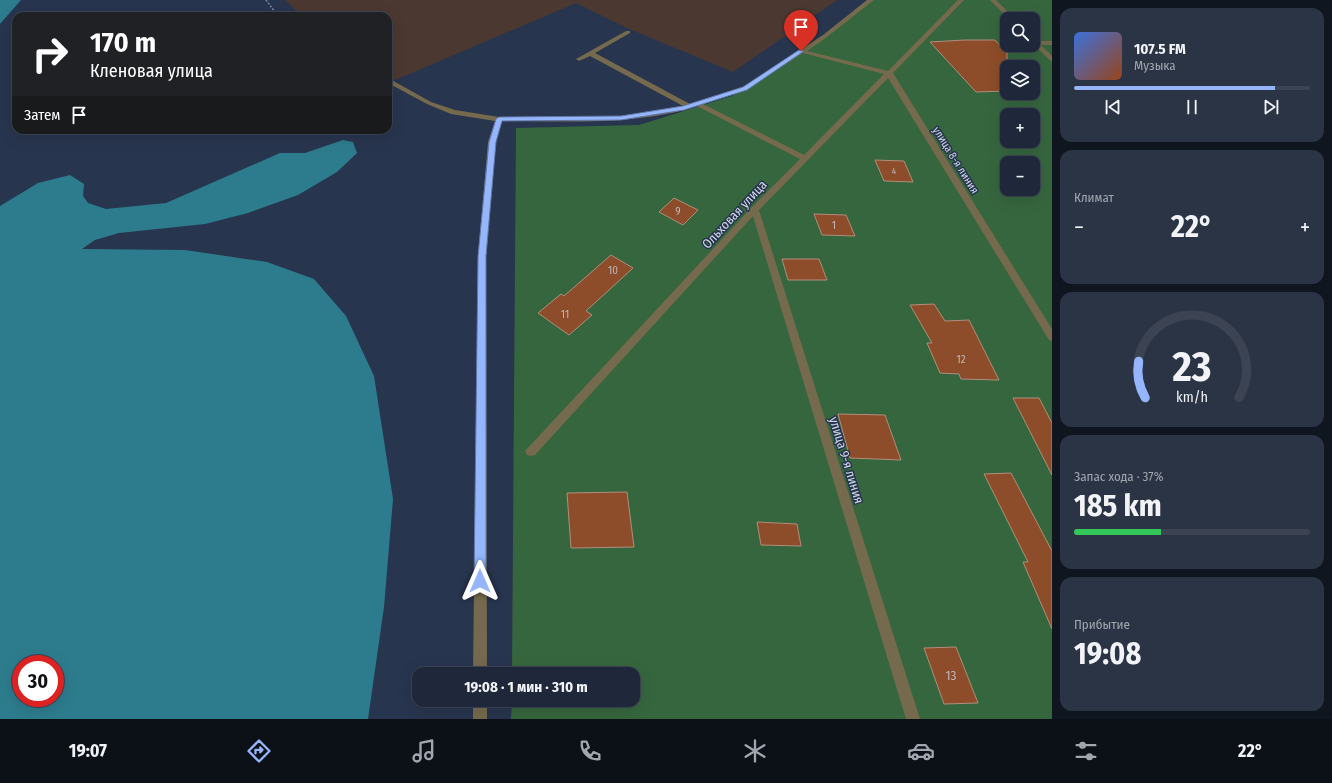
<!DOCTYPE html>
<html lang="ru">
<meta charset="utf-8">
<style>
body{margin:0;font-family:"Fira Sans Condensed",sans-serif;background:#2b3445;color:#f1f3f6;height:100vh;display:flex;flex-direction:column;font-size:15px;white-space:nowrap}
*{box-sizing:border-box;margin:0}
p{font-size:13px;color:#a1a6af}
.icon{flex:none;width:22px;height:22px;fill:none;stroke:currentColor;stroke-width:2;stroke-linecap:round;stroke-linejoin:round}
.map{position:relative;flex:1;overflow:hidden}
.sheet{display:flex;flex-direction:column;gap:8px;padding:8px;background:#101620;width:280px}
.sheet>*{flex:none}
.banner{position:absolute;left:12px;top:12px;width:380px;height:122px;border-radius:12px;box-shadow:0 4px 16px #0002,0 0 0 1px #3c4454;background:#202124;color:#fff;overflow:hidden}
.fabs{position:absolute;left:1000px;top:12px;display:grid;gap:8px}
.fabs a{display:grid;place-items:center;width:40px;height:40px;border-radius:8px;background:#1e283a;box-shadow:0 4px 16px #0002,0 0 0 1px #3c4454;font-size:20px}
.speed{position:absolute;left:12px;top:655px;display:flex;gap:8px;font-size:20px;font-weight:700;text-align:center}
.speed>*{display:grid;place-content:center;width:52px;height:52px;border-radius:50%;background:#1e283a;box-shadow:0 4px 16px #0002,0 0 0 1px #3c4454;line-height:1}
.speed .limit{border:6px solid #d22;background:#fff;color:#111}
.pin{position:absolute;display:grid;place-items:center;width:34px;height:34px;color:#fff;margin:-41px -17px;border-radius:50% 50% 50% 0;rotate:-45deg;box-shadow:0 0 4px #0007}
.pin .icon{rotate:45deg}
.me{position:absolute;width:44px;margin:-22px;rotate:0deg;stroke-linejoin:round;filter:drop-shadow(0 0 3px #0008)}
.turn{display:flex;align-items:center;gap:14px;height:84px;padding:0 12px;font-size:18px}
.turn .icon{width:52px;height:52px;stroke-width:2.5}
.turn b{display:block;font-size:28px;line-height:34px}
.then{display:flex;align-items:center;height:38px;padding:0 12px;background:#0003;gap:8px;font-size:15px}
.big{font-size:30px;font-weight:700;line-height:1.1}
.sheet .card{flex:1;display:flex;flex-direction:column;justify-content:center;gap:6px;min-width:0;padding:0 14px;border-radius:12px;background:#2b3445}
.sheet .dial{align-items:center;gap:0}
.dial svg{height:104px;overflow:visible;fill:none;stroke:#3c4454;stroke-width:7;stroke-linecap:round;text-anchor:middle}
.dial text{fill:#f1f3f6;stroke:none}
.song{display:flex;align-items:center;gap:12px}
.cover{width:48px;height:48px;border-radius:6px;background:linear-gradient(135deg,hsl(220 70% 55%),hsl(20 70% 35%))}
.played{height:4px;border-radius:2px;background:linear-gradient(90deg,#95b6fd 85%,#3c4454 85%)}
.keys{display:flex;justify-content:space-around;direction:ltr}
.heat{display:flex;justify-content:space-between;align-items:center;font-size:22px;direction:ltr}
.charge{height:6px;border-radius:3px;background:linear-gradient(90deg,#34c759 37%,#3c4454 0)}
.trip{position:absolute;left:412px;top:667px;width:228px;height:40px;border-radius:12px;background:#1e283a;box-shadow:0 4px 16px #0002,0 0 0 1px #3c4454;font-weight:700;line-height:40px;text-align:center}
.dock{display:flex;height:64px;justify-content:space-around;align-items:center;background:#0c1017;color:#a1a6af}
.dock .icon{width:28px;height:28px}
.dock .selected{color:#95b6fd}
.dock b{font-size:18px;color:#f1f3f6}
main{display:flex;flex:1;min-height:0}
.map>svg:first-child{display:block}
.industrial{fill:#4b3831}
.green{fill:#36663e;fill-rule:evenodd}
.water{fill:#2d7c8d;fill-rule:evenodd}
.building{fill:#8d4d2a;stroke:#b08e7d}
.lines{fill:none;stroke-linecap:round;stroke-linejoin:round}
.path{stroke:#7d879c;stroke-width:1.5;stroke-dasharray:2 1.5;stroke-linecap:butt}
.minor{fill:#756a4d;fill-rule:evenodd}
.route{fill:#95b6fd;stroke:#6176a4}
.labels{text-anchor:middle;stroke-width:3;stroke-linejoin:round;paint-order:stroke}
.far-number-label{font-size:9px;fill:#beb4b8}
.far-street-label{font-size:11px;fill:#cfd7e7;stroke:#28354e}
.number-label{font-size:11px;fill:#beb4b8}
.street-label{font-size:13px;fill:#cfd7e7;stroke:#28354e}
.near-number-label{font-size:13px;fill:#beb4b8}
</style>
<main>
<div class="map">
<svg width="1052" height="719" viewBox="0 0 1052 719">
<rect width="100%" height="100%" fill="#28354e"/>
<path class="industrial" d="M285,0H837L733,72L627,28L576,3L388,83V16H302Z"/>
<path class="green" d="M872,0H1052V719H511L512,700H633V674H512L516,128L639,125L732,96L809,46ZM1007,19H1033V45H1007ZM1007,67H1033V93H1007ZM1007,115H1033V141H1007ZM1007,163H1033V189H1007Z"/>
<path class="water" d="M0,0H21L0,24Z
M343,140L353,142L357,153L337,172L298,195L248,213L205,224L119,233L95,240L82,249L185,250L267,262L314,279L346,316L374,376L393,499L384,607L368,719H0V206L38,183L70,175L84,184L83,196L88,203L106,209L166,203L280,153H305ZM21,664H55V698H21Z"/>
<path class="building" d="M965,40H995L1007,53V91L976,92L930,42Z
M875,160L904,161L913,182L884,181Z
M674,198L698,210L683,225L659,212Z
M814,214L846,215L855,236L822,235Z
M611,255L633,268L586,311L592,315L569,335L538,313L561,294L564,296Z
M782,259H819L827,280H788Z
M934,304L945,321L969,320L999,380L961,379L959,374L940,373L927,343H932L910,305Z
M1013,398H1039L1052,423V475Z
M838,414L885,415L901,460L850,458Z
M1011,473L1052,551V629L1023,562H1028L984,474Z
M627,492L634,547L571,548L567,493Z
M757,522L797,524L801,546L761,545Z
M956,647L978,703L944,704L924,648Z"/>
<g class="lines">
<path class="path" d="M266,0L278,16"/>
<path class="minor" d="M867,0H874L827,37L807,51L888,71L958,0H964L893,73L1052,329V341L1049,340L888,78L759,210L920,719H906L753,216L535,455L531,456L527,455L525,451L752,207L800,159L697,106C637,126 565,121 502,121L496,142L486,256L487,674H473L478,256L488,142L495,121L451,114L427,104L388,83V78L431,102L455,110L499,117L621,116L683,106L590,56L579,61L576,59L626,31H630V33L595,53L690,104L743,87L823,35ZM803,53L884,74L804,155L703,104L747,89Z
M990,0H996L1015,19H1009Z
M1033,38L1038,41H1052V45H1041L1052,56V62L1033,44Z
M473,700H487V719H473Z"/>
</g>
<path class="route" d="M799,50L804,51L747,90L684,110L621,120L502,121L496,142L486,256V581L484,585L480,587L476,585L474,581L478,256L489,142L496,119L499,117L621,116L683,106L743,87Z"/>
<g class="labels">
<g class="far-number-label">
<text x="894" y="174">4</text>
</g>
<g class="far-street-label">
<text transform="translate(956 160) rotate(58)" y="4">улица 8-я линия</text>
</g>
<g class="number-label">
<text x="678" y="215">9</text>
<text x="834" y="229">1</text>
<text x="613" y="274">10</text>
<text x="565" y="318">11</text>
<text x="961" y="363">12</text>
</g>
<g class="street-label">
<text transform="translate(734 214) rotate(-47)" y="5">Ольховая улица</text>
<text transform="translate(847 460) rotate(73)" y="5">улица 9-я линия</text>
</g>
<g class="near-number-label">
<text x="951" y="680">13</text>
</g>
</g>
</svg>
<div class="fabs">
<a><svg class="icon" aria-label="search" viewBox="0 0 24 24"><circle cx="10" cy="10" r="6"/><path d="M15 15l6 6"/></svg></a>
<a><svg class="icon" aria-label="layers" viewBox="0 0 24 24"><path d="M12 4l9 5-9 5-9-5zM3 14l9 5 9-5"/></svg></a>
<a>+</a>
<a>−</a>
</div>
<div class="speed"><div class="limit">30</div></div>
<div class="pin" style="left:801px;top:51px;background:#d93025"><svg class="icon" aria-label="arrive" viewBox="0 0 24 24"><path d="M6 21V4h12l-3 4 3 4H6"/></svg></div>
<svg class="me" style="left:480px;top:581px" viewBox="-20 -20 40 40"><path d="M0-17L14 15 0 8-14 15z" fill="#95b6fd" stroke="#fff" stroke-width="4"/></svg>
<div class="trip">19:08 · 1 мин · 310 m</div>
<div class="banner">
<div class="turn"><svg class="icon" aria-label="right" viewBox="0 0 24 24"><path d="M7 20v-9h11M14 6l5 5-5 5"/></svg><div><b>170 m</b>Кленовая улица</div></div>
<div class="then">Затем<svg class="icon" aria-label="arrive" viewBox="0 0 24 24"><path d="M6 21V4h12l-3 4 3 4H6"/></svg></div>
</div>
</div>
<section class="sheet">
<div class="card">
<div class="song"><i class="cover"></i><div><b>107.5 FM</b><p>Музыка</p></div></div>
<div class="played"></div>
<div class="keys"><svg class="icon" aria-label="previous" viewBox="0 0 24 24"><path d="M18 5L8 12l10 7zM5 5v14"/></svg><svg class="icon" aria-label="pause" viewBox="0 0 24 24"><path d="M8 5v14M16 5v14"/></svg><svg class="icon" aria-label="next" viewBox="0 0 24 24"><path d="M6 5l10 7-10 7zM19 5v14"/></svg></div>
</div>
<div class="card"><p>Климат</p>
<div class="heat"><a>−</a><b class="big">22°</b><a>+</a></div>
</div>
<div class="card dial"><svg viewBox="0 0 100 80">
<path d="M14 69A42 42 0 1 1 86 69"/>
<path d="M14 69A42 42 0 0 1 9 41" stroke="#95b6fd"/>
<text x="50" y="56" font-size="32" font-weight="700">23</text>
<text x="50" y="72" font-size="11">km/h</text>
</svg></div>
<div class="card"><p>Запас хода · 37%</p><b class="big">185 km</b><div class="charge"></div></div>
<div class="card"><p>Прибытие</p><b class="big">19:08</b></div>
</section>
</main>
<nav class="dock">
<b>19:07</b>
<svg class="icon selected" aria-label="directions" viewBox="0 0 24 24"><path d="M12 3l9 9-9 9-9-9zM9 14v-3h6M13 9l2 2-2 2"/></svg>
<svg class="icon" aria-label="music" viewBox="0 0 24 24"><path d="M9 18V5l10-2v13"/><circle cx="6" cy="18" r="3"/><circle cx="16" cy="16" r="3"/></svg>
<svg class="icon" aria-label="phone" viewBox="0 0 24 24"><path d="M5 4h4l2 5-3 2q2 4 5 5l2-3 5 2v4C11 20 4 13 5 4z"/></svg>
<svg class="icon" aria-label="climate" viewBox="0 0 24 24"><path d="M12 3v18M4 7l16 10M4 17L20 7"/></svg>
<svg class="icon" aria-label="car" viewBox="0 0 24 24"><path d="M5 17H2v-5l4-1 3-4h7l3 4 3 1v5h-3M9 17h6M6 11h13"/><circle cx="7" cy="17" r="2"/><circle cx="17" cy="17" r="2"/></svg>
<svg class="icon" aria-label="filters" viewBox="0 0 24 24"><path d="M4 7h16M4 17h16"/><circle cx="9" cy="7" r="2"/><circle cx="15" cy="17" r="2"/></svg>
<b>22°</b>
</nav>
